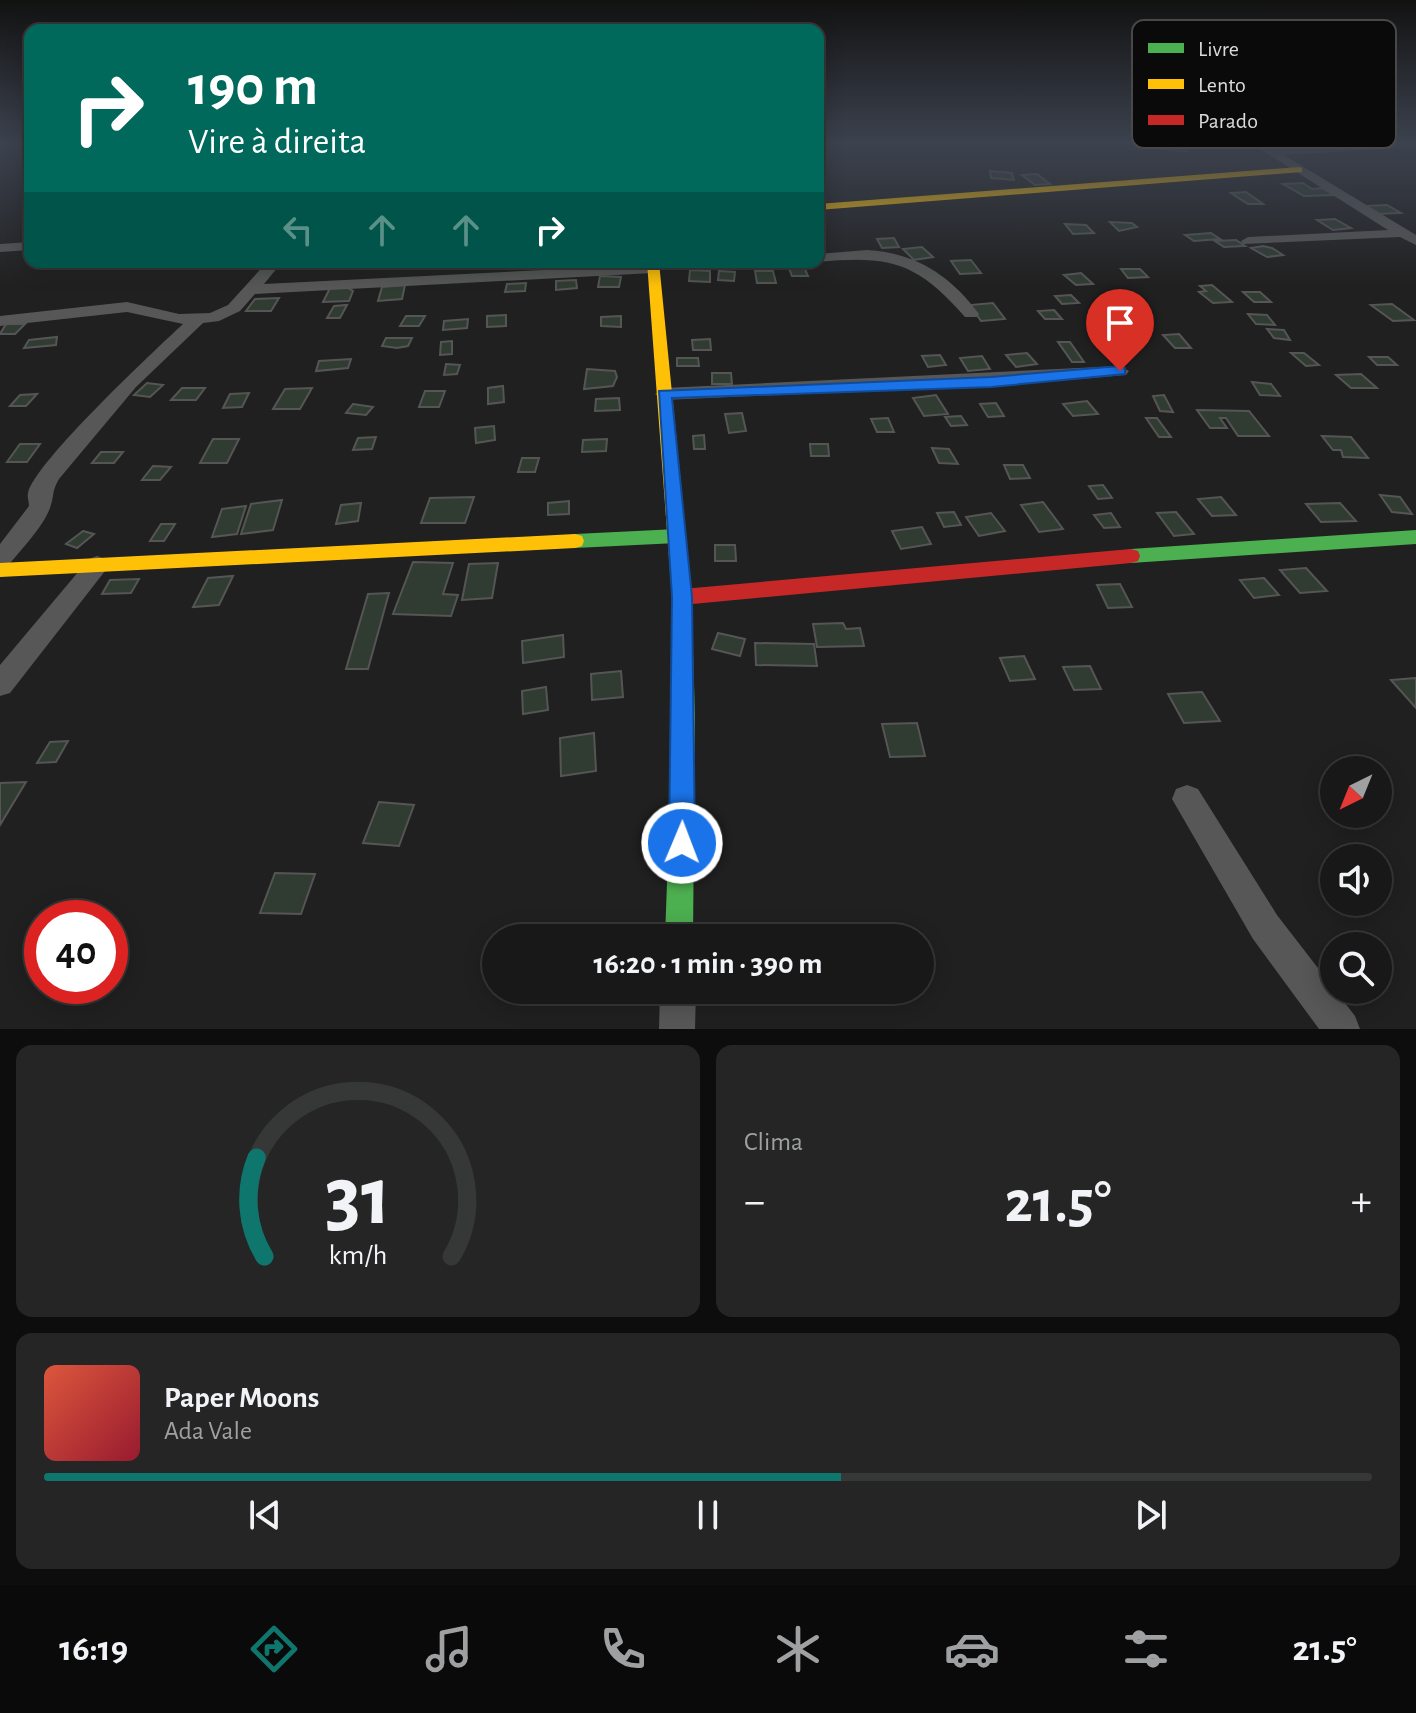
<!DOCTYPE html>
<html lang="pt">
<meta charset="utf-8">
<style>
body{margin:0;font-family:"Alegreya Sans",sans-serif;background:#252525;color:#f1f3f6;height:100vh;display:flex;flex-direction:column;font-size:30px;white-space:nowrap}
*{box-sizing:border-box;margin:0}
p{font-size:26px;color:#9fa0a2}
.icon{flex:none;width:44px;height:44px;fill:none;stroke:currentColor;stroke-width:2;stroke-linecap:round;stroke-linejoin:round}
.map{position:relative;height:1029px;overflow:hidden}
.sheet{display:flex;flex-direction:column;gap:16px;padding:16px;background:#0d0d0d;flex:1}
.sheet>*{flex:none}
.top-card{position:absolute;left:24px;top:24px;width:800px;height:244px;border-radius:16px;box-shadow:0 4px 20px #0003,0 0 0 2px #363737;background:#00695c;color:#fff;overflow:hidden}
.needle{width:52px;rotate:223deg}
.controls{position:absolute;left:1320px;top:756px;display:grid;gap:16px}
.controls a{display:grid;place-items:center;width:72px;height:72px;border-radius:50%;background:#181818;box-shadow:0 4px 20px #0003,0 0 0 2px #363737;font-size:40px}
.speed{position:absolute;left:24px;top:900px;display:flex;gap:16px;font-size:40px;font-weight:700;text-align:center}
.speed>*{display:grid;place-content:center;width:104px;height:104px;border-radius:50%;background:#181818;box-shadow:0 4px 20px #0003,0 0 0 2px #363737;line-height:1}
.speed .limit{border:12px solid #d22;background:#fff;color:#111}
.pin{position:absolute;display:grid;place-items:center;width:68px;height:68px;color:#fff;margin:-82px -34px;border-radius:50% 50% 50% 0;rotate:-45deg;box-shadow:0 0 8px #0007}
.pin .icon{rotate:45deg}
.me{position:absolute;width:88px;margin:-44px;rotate:1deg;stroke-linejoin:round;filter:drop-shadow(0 0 6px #0008)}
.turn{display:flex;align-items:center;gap:28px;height:168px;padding:0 32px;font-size:36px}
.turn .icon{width:104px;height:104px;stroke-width:2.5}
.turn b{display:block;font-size:56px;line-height:68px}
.lanes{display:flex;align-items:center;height:76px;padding:0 32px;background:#0003;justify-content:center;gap:40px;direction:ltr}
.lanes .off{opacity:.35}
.big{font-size:60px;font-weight:700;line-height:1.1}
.sheet .tile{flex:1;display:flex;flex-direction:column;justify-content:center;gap:12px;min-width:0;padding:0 28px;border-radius:16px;background:#252525}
.sheet .dial{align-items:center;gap:0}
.dial svg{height:208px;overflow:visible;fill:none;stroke:#363737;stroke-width:7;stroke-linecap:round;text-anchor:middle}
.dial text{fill:#f1f3f6;stroke:none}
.song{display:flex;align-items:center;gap:24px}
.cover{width:96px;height:96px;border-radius:12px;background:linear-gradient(135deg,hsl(10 70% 55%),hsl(350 70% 35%))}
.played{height:8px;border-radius:4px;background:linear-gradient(90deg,#0f766e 60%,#363737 60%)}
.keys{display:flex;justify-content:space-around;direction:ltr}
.heat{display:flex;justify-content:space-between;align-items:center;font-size:44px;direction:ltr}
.sheet .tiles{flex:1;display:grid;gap:16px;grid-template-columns:1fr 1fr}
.tile:last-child{grid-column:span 2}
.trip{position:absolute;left:482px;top:924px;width:452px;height:80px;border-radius:40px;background:#181818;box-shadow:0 4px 20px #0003,0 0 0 2px #363737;font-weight:700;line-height:80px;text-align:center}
.dock{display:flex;height:128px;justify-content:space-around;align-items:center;background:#0a0a0a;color:#9fa0a2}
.dock .icon{width:56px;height:56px}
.dock .selected{color:#0f766e}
.dock b{font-size:36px;color:#f1f3f6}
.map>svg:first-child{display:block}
.building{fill:#303c32;stroke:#545554;stroke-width:2}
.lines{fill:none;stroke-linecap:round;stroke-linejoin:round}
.street{fill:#565756;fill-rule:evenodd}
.fast{fill:#4caf50;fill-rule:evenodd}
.slow{fill:#ffc107;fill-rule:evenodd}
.jam{fill:#c62828;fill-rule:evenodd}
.route{fill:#1a73e8;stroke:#114b97;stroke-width:2}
.key{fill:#0a0a0a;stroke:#484848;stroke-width:2}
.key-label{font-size:22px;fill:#d9dad9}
</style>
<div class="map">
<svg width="1416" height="1029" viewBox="0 0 1416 1029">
<rect width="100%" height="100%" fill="#202020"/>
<path class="building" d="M1159,142H1177L1187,151L1168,150Z
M990,171L1012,173L1014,180L991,178Z
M1037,174L1050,184L1035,185L1022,175Z
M1303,183L1312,189L1322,188L1334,195L1304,196L1283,184Z
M1246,192L1263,204H1248L1231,193Z
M1387,205L1401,213L1377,214L1364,206Z
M1335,219L1351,228L1333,230L1317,220Z
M1110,222L1132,223L1137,227L1119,231Z
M1065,224L1086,225L1094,233L1073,234Z
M1211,233L1220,239L1194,241L1185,235Z
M894,238L899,247L882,248L877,239Z
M1236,240L1245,246L1224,247L1215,241Z
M1263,246L1272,248L1283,255L1267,257L1251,248Z
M922,247L933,257L914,260L903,249Z
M971,260L981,273L960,274L951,261Z
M803,265L808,276H792L788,266Z
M1121,269H1140L1148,277L1128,278Z
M690,270L710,271V282L689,281Z
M719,271L735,272L734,281L718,280Z
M755,271H773L776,283H757Z
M1081,273L1093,284L1076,285L1064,275Z
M600,276L621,277L619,287H598Z
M576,280L577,288L556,290V281Z
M526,283L525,291L505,292L507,284Z
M405,285L402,299L378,301L382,287Z
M1212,285L1232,302L1213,303L1199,292L1206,291L1200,286Z
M346,287L353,291L349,301L323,302L330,288Z
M1243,292H1260L1271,302H1254Z
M1071,295L1079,303L1062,304L1055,296Z
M279,298L271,311H246L255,299Z
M993,303L1005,319L981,321L970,305Z
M1392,304L1414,320L1393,321L1371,305Z
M347,305L340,318H327L334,306Z
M1054,310L1062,319H1045L1038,311Z
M1248,314L1267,315L1275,325L1256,324Z
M506,315V326L487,327V316Z
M406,316H425L419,326H400Z
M621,316V327L601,326V317Z
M468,319L467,328L443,330L444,321Z
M6,324H25L15,334H0Z
M1267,329L1284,330L1290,340L1274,338Z
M1124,332L1133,344H1120L1111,333Z
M1179,334L1191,348H1175L1163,335Z
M57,337L56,345L24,348L29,340Z
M386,338H412L408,346L397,348L382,346Z
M710,339L711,350H693L692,340Z
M452,341V354L440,355L441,342Z
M1058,342H1070L1084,362H1072Z
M1027,353L1037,364L1016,367L1006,355Z
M1291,353H1304L1319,365L1306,366Z
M940,355L946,365L928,367L922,356Z
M982,356L990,369L968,371L960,358Z
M1369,357H1388L1397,365H1377Z
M677,358H698L699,366H677Z
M351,359L348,368L316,371L319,361Z
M446,364L460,365L457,374L444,375Z
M587,369L615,371L617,377L613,386L584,389Z
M712,373H731L732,384H712Z
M1361,374L1377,388H1351L1336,375Z
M1252,382L1271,384L1280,396L1260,395Z
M147,383L163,385L150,397L134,395Z
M503,386L504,402L488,404V388Z
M182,388H205L196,400H171Z
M312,388L300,409H273L285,389Z
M425,391H445L439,407H419Z
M249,393L242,407L223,408L230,394Z
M37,394L26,406H10L20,395Z
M936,395L948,414L924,416L913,398Z
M1164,395L1173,412L1160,411L1153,396Z
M619,398L620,410L595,411L596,399Z
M1087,401L1098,414L1073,416L1063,404Z
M996,403L1004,416L988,417L980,404Z
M353,404L373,407L366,415L346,413Z
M1197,410L1249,411L1269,436H1238L1226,418H1220L1227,428H1210Z
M742,413L746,431L729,433L725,414Z
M961,416L967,425L951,426L945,417Z
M888,418L894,432H877L871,419Z
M1146,418H1157L1171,437H1159Z
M494,426L495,440L476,443L475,428Z
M704,435L705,449H694L693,436Z
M1322,436L1351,437L1368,458L1343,457L1341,450H1333Z
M376,437L372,449L353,450L358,438Z
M213,439H239L227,463H200Z
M607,439L606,451L582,452L583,440Z
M20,444H40L27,462H7Z
M810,444H828L829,456H811Z
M932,448L949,449L958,464L939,463Z
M101,452H123L114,463H92Z
M522,458H539L535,472H518Z
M1004,465H1023L1030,478L1010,479Z
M153,466L171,467L160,480H142Z
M1103,485L1112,498L1098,499L1089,486Z
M1380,495L1400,497L1412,514L1392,512Z
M474,497L465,523H421L430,498Z
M1221,497L1236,515L1212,516L1198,499Z
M282,500L273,530L241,534L251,504Z
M569,501V514L548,515V503Z
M1043,502L1063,529L1039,532L1021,505Z
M361,503L358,521L336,524L341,505Z
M1340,503L1356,521L1321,522L1306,504Z
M246,506L237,534L212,537L222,509Z
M954,512L961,525L944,527L937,513Z
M1176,512L1194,534L1174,536L1157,513Z
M991,513L1005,531L979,536L966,517Z
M1111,513L1120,527L1104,528L1094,515Z
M161,524H175L164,541H150Z
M922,527L931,544L901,549L892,531Z
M83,531L94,534L77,548L66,544Z
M715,545H735L736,561H715Z
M413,562L453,563L443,594L458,595L451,616L393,614Z
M498,563L492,598L462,600L469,564Z
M1306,568L1327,591L1300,593L1280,570Z
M233,576L219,605L193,607L208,578Z
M1264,578L1279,595L1254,598L1240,580Z
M139,579L131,593L102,594L110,580Z
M1120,584L1132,607L1108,608L1097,585Z
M389,593L368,669H346L368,594Z
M843,623L846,629L860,628L864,646L817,647L813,624Z
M718,633L745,639L740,656L712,649Z
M563,635L564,657L523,663L522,641Z
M755,643L814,644L817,666L756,665Z
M1024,656L1035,679L1010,681L1000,658Z
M1090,666L1101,689L1074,690L1063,667Z
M621,671L623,697L592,700L591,674Z
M1415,678H1416V708L1391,680Z
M546,687L548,710L523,714L522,691Z
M1202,692L1220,721L1184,723L1168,694Z
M917,723L925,756L890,757L882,724Z
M594,733L596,771L561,776L560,738Z
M68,741L56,762L37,763L50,742Z
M26,782L0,825V783Z
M379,802L414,805L399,846L363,843Z
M275,873L315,874L301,914L260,913Z"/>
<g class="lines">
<path class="street" d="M1249,142H1263L1273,148L1416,142V147L1284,155L1416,235V245L1400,237L1243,244L1241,241L1248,237L1388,230Z
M30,242V250L0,252V244Z
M867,250C916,253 950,275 979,314L977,317H965C917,262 890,255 818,262H816L818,254Z
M267,262H282L264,284L646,265L647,262H729L722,266L660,268L653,273L255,294L240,311L219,321L203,323L136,387L59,479C52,490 54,497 50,508C42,529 21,549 8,566L0,569V544L29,506C29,502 27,497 28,493C35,462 155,350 183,324L127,312L0,326V316L127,302L179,314L210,313L228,305Z
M1120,366L1129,371L1126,375L1006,385L664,400L655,394L664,388Z
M97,556L105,559L109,565L105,571L10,693L0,696V665L89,559Z
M1187,785L1198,789L1277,915L1355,1016L1360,1029H1319L1253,939L1172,799L1176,789Z
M660,990H696L695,1029H659Z"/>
<path class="fast" d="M677,529L686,536L677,543L575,548L568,546L566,541L568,536L575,534Z
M1416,530V544L1131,563L1124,561L1122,556L1124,551L1131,549Z
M681,578L688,580L691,585L695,717L693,938H665L673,717L671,585L674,580Z"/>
<path class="slow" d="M1299,167L1302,168V172L818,210V204Z
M647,262H659L691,585L688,590H674L671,585Z
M575,534L582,536L584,541L582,546L575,548L0,577V563Z"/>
<path class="jam" d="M1131,549L1138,551L1140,556L1138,561L1131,563L682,605L675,602L672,597L675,592L682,589Z"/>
</g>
<linearGradient id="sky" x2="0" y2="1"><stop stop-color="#121212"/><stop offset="0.5" stop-color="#3c424e"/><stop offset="1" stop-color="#3c424e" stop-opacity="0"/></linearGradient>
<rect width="1416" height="286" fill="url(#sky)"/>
<path class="route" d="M1120,366L1125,368V374L991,387L672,398L692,597L695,843L691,853L682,856L672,853L669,843L672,597L659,391L991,377Z"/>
<rect x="1132" y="20" width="264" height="128" rx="12" class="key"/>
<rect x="1148" y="43" width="36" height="10" fill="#4caf50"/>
<rect x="1148" y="79" width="36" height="10" fill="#ffc107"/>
<rect x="1148" y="115" width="36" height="10" fill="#c62828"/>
<g class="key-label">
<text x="1198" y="56">Livre</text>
<text x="1198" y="92">Lento</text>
<text x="1198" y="128">Parado</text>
</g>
</svg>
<div class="controls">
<a><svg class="needle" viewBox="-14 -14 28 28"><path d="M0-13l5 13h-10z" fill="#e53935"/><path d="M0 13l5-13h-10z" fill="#9fa0a2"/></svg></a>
<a><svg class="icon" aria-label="sound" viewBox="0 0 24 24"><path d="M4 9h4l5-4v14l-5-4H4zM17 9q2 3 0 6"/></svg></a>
<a><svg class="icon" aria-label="search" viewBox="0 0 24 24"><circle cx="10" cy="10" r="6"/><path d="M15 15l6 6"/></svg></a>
</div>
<div class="speed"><div class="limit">40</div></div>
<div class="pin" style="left:1120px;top:371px;background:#d93025"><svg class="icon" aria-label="arrive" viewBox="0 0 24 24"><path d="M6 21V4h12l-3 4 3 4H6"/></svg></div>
<svg class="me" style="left:682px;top:843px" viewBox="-20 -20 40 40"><circle r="17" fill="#1a73e8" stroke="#fff" stroke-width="3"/><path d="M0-11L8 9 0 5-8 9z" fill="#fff"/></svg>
<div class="trip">16:20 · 1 min · 390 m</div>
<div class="top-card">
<div class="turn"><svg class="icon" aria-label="right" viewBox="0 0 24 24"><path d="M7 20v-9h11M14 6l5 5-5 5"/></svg><div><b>190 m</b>Vire à direita</div></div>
<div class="lanes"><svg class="icon off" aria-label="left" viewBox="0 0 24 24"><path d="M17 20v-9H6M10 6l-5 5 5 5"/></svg><svg class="icon off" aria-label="ahead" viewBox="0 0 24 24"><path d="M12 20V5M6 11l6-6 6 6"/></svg><svg class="icon off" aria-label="ahead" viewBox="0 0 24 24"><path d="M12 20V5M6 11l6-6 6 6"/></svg><svg class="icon" aria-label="right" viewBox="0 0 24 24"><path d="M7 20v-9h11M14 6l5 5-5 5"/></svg></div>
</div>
</div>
<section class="sheet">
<div class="tiles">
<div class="tile dial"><svg viewBox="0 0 100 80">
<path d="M14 69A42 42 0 1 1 86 69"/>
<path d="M14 69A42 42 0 0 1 11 31" stroke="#0f766e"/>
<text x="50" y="56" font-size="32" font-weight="700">31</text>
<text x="50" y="72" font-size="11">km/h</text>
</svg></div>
<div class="tile"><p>Clima</p>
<div class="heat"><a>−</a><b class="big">21.5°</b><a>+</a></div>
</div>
<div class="tile">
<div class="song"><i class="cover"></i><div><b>Paper Moons</b><p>Ada Vale</p></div></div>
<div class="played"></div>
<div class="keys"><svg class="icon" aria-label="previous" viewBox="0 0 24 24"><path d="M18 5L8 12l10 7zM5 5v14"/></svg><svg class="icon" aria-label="pause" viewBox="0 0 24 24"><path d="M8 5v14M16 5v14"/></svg><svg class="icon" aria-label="next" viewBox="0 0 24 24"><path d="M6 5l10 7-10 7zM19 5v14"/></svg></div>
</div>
</div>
</section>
<nav class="dock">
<b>16:19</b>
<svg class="icon selected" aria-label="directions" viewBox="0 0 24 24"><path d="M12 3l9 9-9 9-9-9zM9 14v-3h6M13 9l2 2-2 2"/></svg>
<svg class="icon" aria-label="music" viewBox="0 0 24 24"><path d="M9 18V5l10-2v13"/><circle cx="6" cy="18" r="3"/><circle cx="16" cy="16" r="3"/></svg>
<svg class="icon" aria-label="phone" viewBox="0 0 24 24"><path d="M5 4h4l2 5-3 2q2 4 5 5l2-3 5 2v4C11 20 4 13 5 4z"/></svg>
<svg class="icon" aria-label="climate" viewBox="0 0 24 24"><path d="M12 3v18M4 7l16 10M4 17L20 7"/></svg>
<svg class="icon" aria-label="car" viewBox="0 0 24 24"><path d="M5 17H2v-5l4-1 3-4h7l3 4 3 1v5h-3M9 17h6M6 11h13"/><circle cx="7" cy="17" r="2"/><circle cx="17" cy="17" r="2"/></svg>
<svg class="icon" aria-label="filters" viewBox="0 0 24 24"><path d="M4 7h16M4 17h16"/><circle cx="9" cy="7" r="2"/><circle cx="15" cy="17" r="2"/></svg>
<b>21.5°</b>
</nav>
